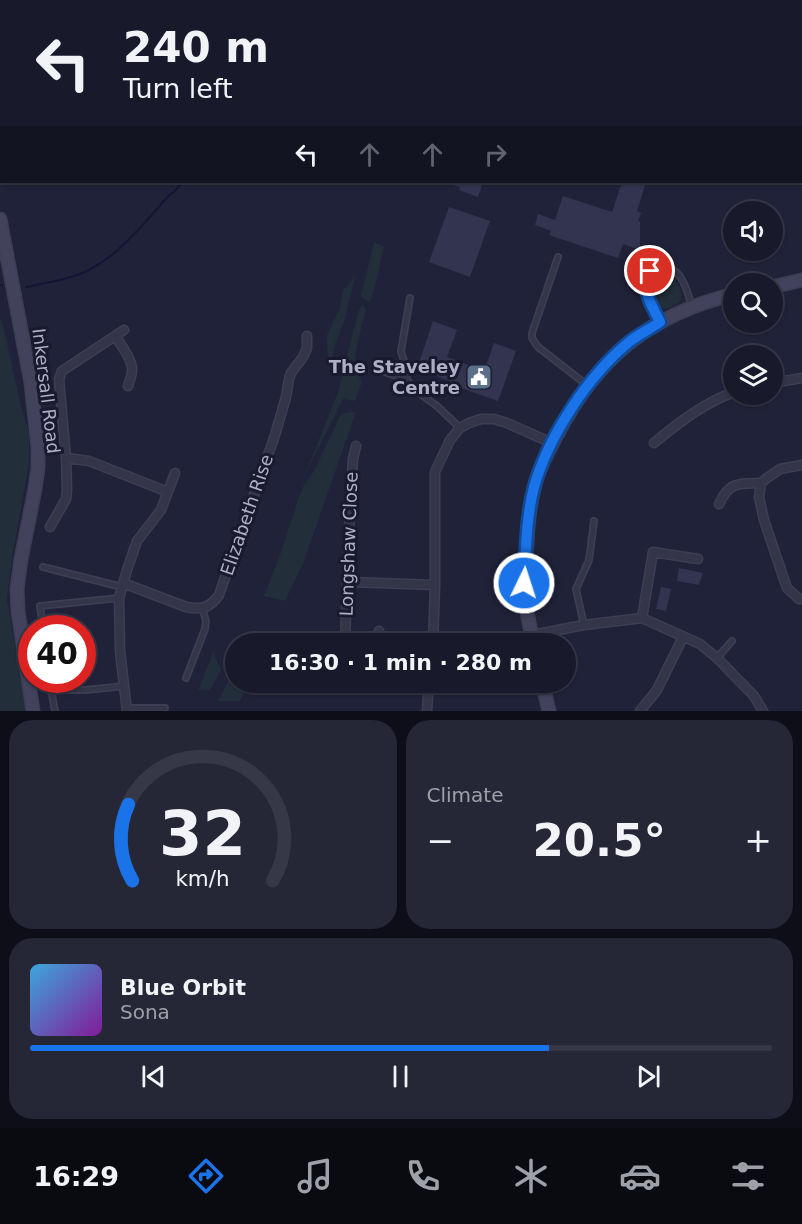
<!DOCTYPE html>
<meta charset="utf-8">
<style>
body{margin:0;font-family:"DejaVu Sans",sans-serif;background:#252737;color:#f1f3f6;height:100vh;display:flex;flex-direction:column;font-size:22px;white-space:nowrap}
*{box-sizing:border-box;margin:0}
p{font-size:20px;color:#9fa1a9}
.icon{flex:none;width:33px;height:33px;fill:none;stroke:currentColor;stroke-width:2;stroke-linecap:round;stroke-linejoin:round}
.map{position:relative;height:711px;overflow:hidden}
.panel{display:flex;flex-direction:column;gap:9px;padding:9px;background:#0d0e18;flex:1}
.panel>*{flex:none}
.banner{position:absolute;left:0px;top:0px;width:802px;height:183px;box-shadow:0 2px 4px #0004,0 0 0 2px #363847;background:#181a2b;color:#f1f3f6;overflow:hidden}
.fabs{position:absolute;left:723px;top:201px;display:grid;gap:12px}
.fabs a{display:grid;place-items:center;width:60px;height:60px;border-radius:50%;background:#181a2b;box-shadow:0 2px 4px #0004,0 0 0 2px #363847;font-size:30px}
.speed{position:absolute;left:18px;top:615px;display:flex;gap:12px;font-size:30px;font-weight:700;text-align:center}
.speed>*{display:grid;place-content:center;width:78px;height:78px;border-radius:50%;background:#181a2b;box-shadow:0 2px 4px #0004,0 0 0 2px #363847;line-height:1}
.speed .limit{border:9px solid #d22;background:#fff;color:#111}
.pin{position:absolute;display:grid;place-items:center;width:51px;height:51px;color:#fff;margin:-26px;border:3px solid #fff;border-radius:50%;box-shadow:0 2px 6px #0007}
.me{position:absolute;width:66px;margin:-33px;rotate:4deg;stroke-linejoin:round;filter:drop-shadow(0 0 4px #0008)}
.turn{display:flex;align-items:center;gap:21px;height:126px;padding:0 24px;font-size:27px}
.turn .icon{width:78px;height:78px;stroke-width:2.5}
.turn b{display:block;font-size:42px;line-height:51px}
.lanes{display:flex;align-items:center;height:57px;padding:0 24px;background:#0003;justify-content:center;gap:30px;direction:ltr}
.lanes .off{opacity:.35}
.big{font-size:45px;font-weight:700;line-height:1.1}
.panel .card{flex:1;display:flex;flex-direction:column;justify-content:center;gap:9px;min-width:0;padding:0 21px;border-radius:24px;background:#252737}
.panel .dial{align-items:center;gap:0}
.dial svg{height:156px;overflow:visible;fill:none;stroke:#363847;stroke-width:7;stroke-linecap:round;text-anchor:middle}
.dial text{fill:#f1f3f6;stroke:none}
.song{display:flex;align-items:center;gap:18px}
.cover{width:72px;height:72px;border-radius:9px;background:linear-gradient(135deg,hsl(200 70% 55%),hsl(290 70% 35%))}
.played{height:6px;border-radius:3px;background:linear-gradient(90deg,#1a73e8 70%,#363847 70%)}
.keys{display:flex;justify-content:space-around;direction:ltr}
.heat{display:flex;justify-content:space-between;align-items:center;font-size:33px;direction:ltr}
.panel .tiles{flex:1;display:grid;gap:9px;grid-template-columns:1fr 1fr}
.card:last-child{grid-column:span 2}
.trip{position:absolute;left:225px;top:633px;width:351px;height:60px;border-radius:30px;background:#181a2b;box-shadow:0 2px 4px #0004,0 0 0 2px #363847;font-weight:700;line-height:60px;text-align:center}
.dock{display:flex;height:96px;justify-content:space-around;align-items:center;background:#0a0a11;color:#9fa1a9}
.dock .icon{width:42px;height:42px}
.dock .selected{color:#1a73e8}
.dock b{font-size:27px;color:#f1f3f6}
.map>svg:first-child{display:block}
.green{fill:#222e3a}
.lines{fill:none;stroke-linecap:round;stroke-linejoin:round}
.stream{stroke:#141536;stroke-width:2}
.building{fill:#323450}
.lane-casing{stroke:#3d3e53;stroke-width:8}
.street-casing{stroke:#3d3e53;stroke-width:11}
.secondary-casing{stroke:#3d3e53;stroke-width:15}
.lane{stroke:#343549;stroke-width:4.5}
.street{stroke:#343549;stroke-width:8}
.secondary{stroke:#42425c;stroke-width:12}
.route-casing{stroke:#114b97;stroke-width:15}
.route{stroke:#1a73e8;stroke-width:10}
.labels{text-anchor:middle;stroke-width:6;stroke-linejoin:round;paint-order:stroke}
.poi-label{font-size:18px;font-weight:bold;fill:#aeafc6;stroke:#191a2e;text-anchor:end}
.street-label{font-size:18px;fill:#aeafc6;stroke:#191a2e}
</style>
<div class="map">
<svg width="802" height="711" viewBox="0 0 802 711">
<rect width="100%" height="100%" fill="#202239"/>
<path class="green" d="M374,242L384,246L377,279L370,303L361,296Z
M664,272C675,277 684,290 680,302C676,304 669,309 665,309C656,309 651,291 650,283C652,275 656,273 664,272Z
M355,277L344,322L335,344L331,366L327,350V335L340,308L343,290Z
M362,304L366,310L358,340L356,353L355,369L362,382L355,401L343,399L304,477L338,392L358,313Z
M0,317L4,329L19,398L29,433V462L11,565L7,599L26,711H0Z
M351,412H356L303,564L285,601L264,596L280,555L299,497L304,485L314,471L341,414Z
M213,653L221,670L210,690H198Z
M234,671L235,673L236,682L244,683L247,687L240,701H218Z"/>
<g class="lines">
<path class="stream" d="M335,2V0
M0,285H2
M26,287C46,283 71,279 89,270C119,254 142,226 164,201C170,194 178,189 183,182"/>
</g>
<path class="building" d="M447,182H483L478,197L459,190L460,187L447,183Z
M622,182H646L637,211L641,213L638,221L640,222V250L623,244L618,258L549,235L551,231L535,225L538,214L555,220L563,196L612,212Z
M449,207L490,221L470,277L429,262Z
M433,321L457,330L447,357L484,371L494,343L516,351L498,401L449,384L450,381L417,369Z
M679,568L703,573L699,585L677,581Z
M661,587L671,589L666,611L656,609Z"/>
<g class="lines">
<g class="lane-casing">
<path id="lane" d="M558,257L532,333V338L538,347L587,385
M660,322C654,311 646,298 645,286C644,264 671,261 681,278C686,286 689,296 691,305
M382,371L407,380L416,391L437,406L460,428
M407,380L406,368L401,351L410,298
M43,567L122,587
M584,625L576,589L589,560L594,521
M43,628L40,606L119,598
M717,658L732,641
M186,678L205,629L206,621L202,607
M127,708H165
M55,711L51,690H85L125,686"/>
</g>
<g class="street-casing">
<path id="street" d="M115,336C121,345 130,356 132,367C133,373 130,380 128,386
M772,383L802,378
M654,443C678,423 704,403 734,392
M66,458L89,461L168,492
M802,465L780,469L767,478L761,483L759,497L764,520L787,588L799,599H802
M719,504C730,481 738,484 761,483
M50,527L66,499L67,490L66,458L59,379L62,371L124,330
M348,582L435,585
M123,583L186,607C201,610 210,608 219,595L275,435L286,397L289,379L291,373L303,357L307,348V336
M642,618L653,552L698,559
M532,635L584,625L642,618L700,644L717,658L754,696L763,711
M345,644L348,547L353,459L356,446
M377,644L379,631
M433,644L435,585V472L450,440L460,428L469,423L481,419H494L507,423L552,443
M127,711L120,651L119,598L127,570L137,541L161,510L175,473
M427,711L429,682
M640,711L657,690L683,637"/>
</g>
<g class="secondary-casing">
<path id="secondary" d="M0,219L31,383L38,447V468L35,489L21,559L17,589L18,611L33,711
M772,287L802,280
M534,644C529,625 525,604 524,585C523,571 526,557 527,544C528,525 529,507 534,489C538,470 548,452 557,435C597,358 649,315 734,294
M542,682L549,711"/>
</g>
<use href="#lane" class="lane"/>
<use href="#street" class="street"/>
<use href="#secondary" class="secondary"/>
</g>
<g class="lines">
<g class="route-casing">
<path id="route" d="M524,583C526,552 526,518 534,487C549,435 588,376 629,342C639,334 650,329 660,322C652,305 640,290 650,271"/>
</g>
<use href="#route" class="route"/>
</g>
<defs>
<g id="civic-square" transform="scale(1.35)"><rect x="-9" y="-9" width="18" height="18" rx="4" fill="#5c6f8a" stroke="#191a2e"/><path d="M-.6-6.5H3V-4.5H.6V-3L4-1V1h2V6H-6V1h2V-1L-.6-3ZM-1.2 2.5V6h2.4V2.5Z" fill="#fff"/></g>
</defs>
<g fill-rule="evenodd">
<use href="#civic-square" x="479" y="377"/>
</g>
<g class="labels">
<g class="poi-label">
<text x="460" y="373">The Staveley<tspan x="460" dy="21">Centre</tspan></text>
</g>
<g class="street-label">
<text transform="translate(46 391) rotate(83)" y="6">Inkersall Road</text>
<text transform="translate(247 515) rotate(-71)" y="6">Elizabeth Rise</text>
<text transform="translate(349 544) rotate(-88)" y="6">Longshaw Close</text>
</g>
</g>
</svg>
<div class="fabs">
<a><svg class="icon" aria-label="sound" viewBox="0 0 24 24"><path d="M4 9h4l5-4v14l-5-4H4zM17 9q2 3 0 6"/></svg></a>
<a><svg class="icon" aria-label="search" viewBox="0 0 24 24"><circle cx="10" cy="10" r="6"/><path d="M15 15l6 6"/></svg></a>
<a><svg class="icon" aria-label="layers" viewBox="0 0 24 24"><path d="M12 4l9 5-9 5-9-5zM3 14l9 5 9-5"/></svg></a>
</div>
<div class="speed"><div class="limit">40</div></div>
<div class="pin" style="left:650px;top:271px;background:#d93025"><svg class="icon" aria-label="arrive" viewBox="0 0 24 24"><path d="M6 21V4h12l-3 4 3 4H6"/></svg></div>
<svg class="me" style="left:524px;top:583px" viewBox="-20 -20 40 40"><circle r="17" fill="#1a73e8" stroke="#fff" stroke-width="3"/><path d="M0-11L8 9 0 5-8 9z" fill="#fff"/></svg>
<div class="trip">16:30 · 1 min · 280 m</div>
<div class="banner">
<div class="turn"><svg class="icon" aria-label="left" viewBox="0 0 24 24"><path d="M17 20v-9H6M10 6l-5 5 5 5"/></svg><div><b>240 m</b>Turn left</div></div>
<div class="lanes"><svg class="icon" aria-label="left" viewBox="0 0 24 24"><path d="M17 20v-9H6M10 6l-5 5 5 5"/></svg><svg class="icon off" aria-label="ahead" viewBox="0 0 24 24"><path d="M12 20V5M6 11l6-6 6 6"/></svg><svg class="icon off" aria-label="ahead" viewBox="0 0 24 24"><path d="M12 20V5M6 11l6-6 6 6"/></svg><svg class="icon off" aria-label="right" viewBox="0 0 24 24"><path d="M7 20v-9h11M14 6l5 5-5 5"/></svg></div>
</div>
</div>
<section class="panel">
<div class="tiles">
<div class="card dial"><svg viewBox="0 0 100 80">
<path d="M14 69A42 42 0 1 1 86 69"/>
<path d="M14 69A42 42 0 0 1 12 30" stroke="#1a73e8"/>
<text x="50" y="56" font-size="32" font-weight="700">32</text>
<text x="50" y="72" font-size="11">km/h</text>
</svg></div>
<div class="card"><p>Climate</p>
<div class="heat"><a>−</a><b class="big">20.5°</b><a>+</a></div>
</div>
<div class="card">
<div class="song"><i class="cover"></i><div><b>Blue Orbit</b><p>Sona</p></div></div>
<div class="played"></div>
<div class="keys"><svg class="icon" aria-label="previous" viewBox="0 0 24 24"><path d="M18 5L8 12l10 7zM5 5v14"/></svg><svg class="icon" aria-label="pause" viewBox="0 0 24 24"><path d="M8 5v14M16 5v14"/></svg><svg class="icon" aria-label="next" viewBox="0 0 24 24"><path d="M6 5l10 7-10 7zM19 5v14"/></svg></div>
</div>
</div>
</section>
<nav class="dock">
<b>16:29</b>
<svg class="icon selected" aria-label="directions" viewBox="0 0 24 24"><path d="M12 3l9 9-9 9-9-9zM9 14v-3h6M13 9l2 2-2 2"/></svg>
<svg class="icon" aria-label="music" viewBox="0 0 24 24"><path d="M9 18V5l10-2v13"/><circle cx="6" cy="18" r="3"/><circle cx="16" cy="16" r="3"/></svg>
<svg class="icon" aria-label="phone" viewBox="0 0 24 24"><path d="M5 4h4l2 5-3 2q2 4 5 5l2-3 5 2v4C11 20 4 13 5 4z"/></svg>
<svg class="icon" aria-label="climate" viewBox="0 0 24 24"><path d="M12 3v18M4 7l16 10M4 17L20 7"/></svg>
<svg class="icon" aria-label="car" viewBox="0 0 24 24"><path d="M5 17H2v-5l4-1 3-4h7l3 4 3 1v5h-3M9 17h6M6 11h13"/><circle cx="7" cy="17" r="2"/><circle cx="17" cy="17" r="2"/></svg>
<svg class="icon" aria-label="filters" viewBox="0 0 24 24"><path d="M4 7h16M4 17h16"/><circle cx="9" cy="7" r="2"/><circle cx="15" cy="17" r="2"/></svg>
</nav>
